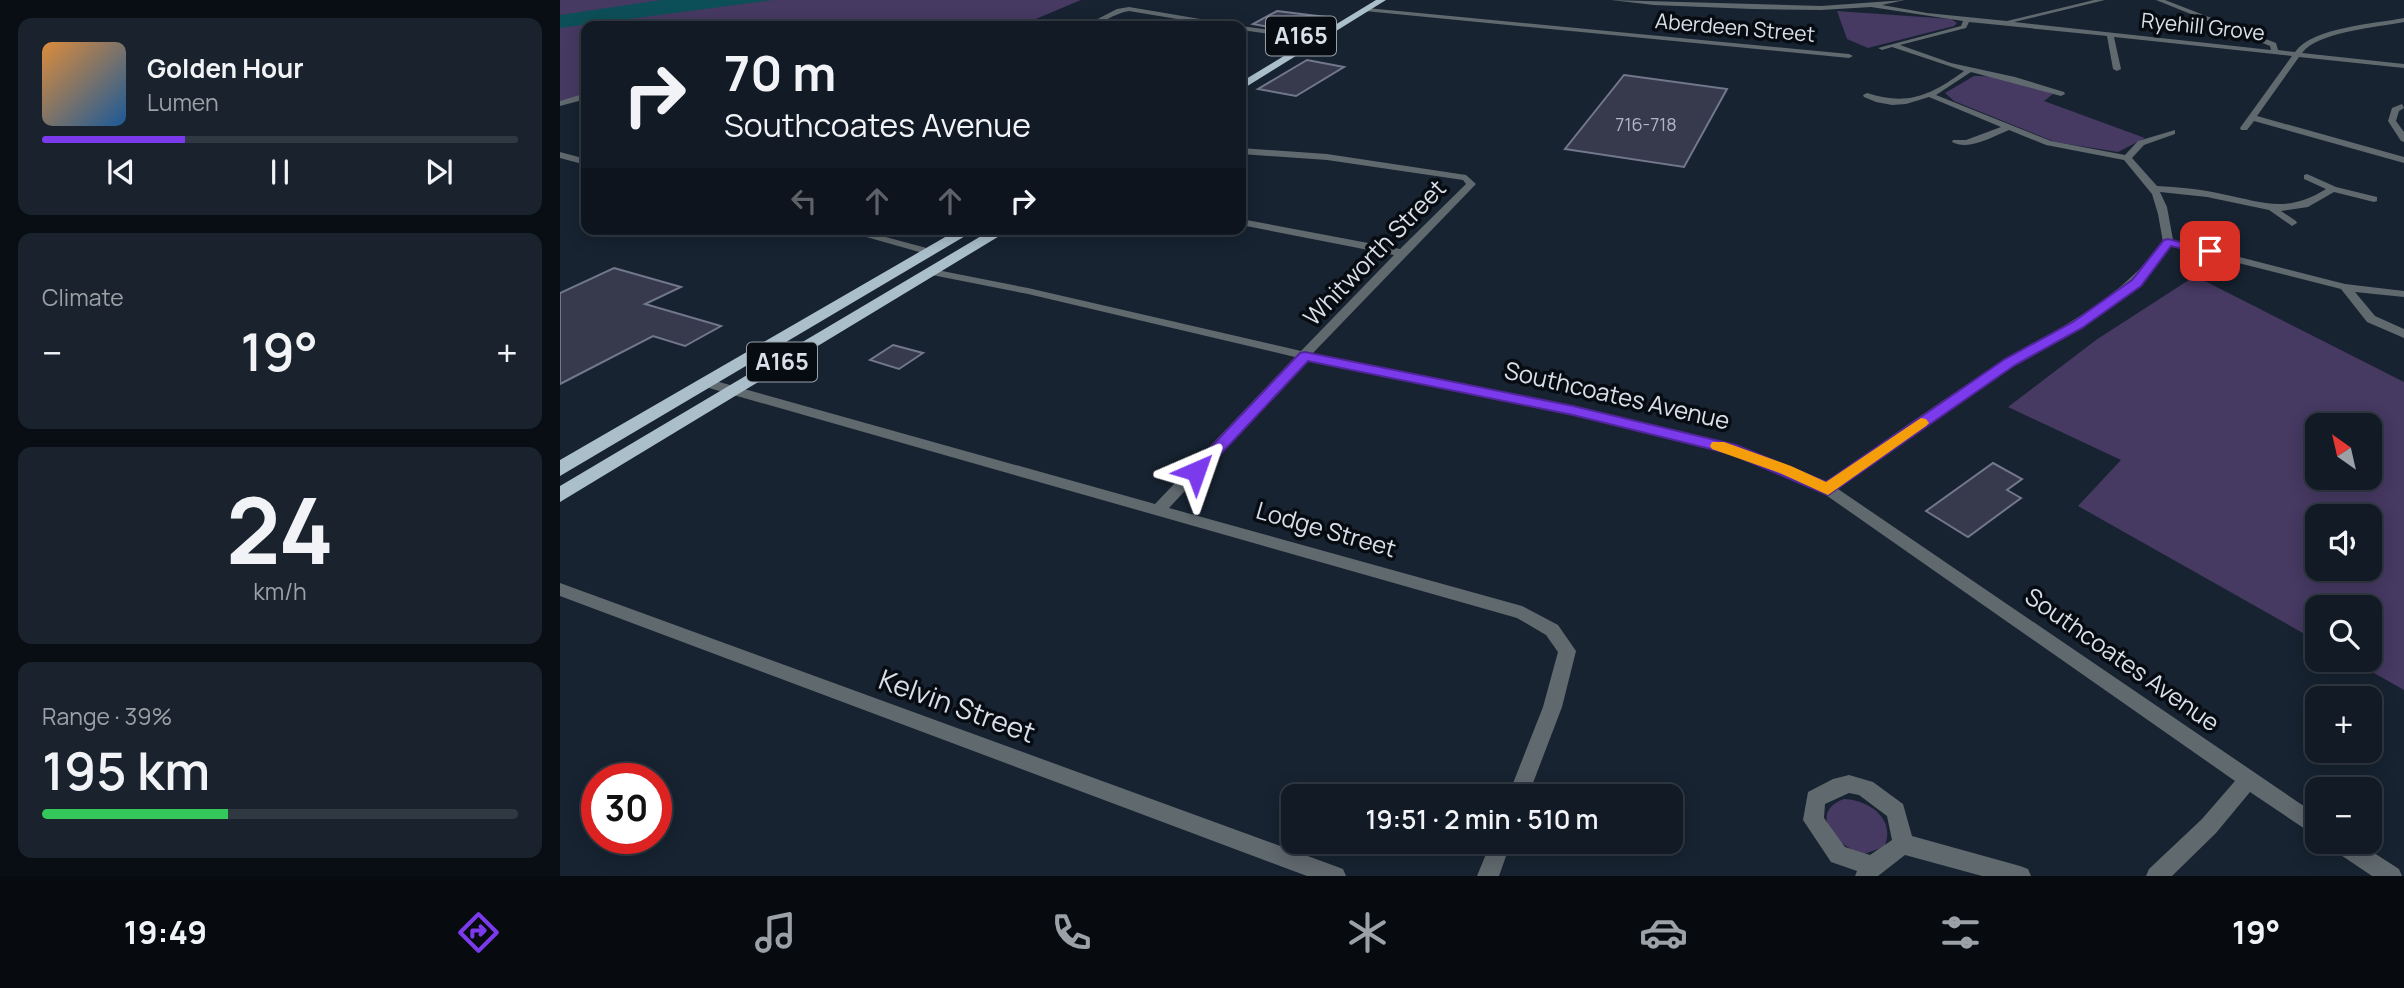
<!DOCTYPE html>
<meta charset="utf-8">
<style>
body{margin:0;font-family:Manrope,sans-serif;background:#1a232d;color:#f1f3f6;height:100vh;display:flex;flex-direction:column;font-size:26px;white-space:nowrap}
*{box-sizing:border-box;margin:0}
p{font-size:23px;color:#9ca1a7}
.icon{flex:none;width:38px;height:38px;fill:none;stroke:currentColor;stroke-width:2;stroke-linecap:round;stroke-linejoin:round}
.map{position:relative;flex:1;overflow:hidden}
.drawer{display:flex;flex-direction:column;gap:18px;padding:18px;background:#090e14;width:560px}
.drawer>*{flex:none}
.guide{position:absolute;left:21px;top:21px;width:665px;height:214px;border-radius:14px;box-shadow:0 4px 18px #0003,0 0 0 2px #303842;background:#111a25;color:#f1f3f6;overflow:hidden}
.needle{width:46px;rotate:326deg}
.buttons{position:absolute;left:1745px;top:413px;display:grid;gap:14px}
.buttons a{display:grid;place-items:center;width:77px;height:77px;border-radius:14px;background:#111a25;box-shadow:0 4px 18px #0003,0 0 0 2px #303842;font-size:35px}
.speed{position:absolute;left:21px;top:763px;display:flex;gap:14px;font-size:35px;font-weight:700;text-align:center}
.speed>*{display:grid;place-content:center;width:91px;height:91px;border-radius:50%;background:#111a25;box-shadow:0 4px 18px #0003,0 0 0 2px #303842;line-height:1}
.speed .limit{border:10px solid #d22;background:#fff;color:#111}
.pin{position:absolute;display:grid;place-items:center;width:60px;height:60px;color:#fff;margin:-30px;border-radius:14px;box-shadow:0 4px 10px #0006}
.me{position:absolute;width:77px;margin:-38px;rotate:43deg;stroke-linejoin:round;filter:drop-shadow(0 0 5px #0008)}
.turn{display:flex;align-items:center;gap:24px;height:147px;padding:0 28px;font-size:32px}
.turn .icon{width:91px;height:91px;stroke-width:2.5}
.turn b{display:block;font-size:49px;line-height:60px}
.lanes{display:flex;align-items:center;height:66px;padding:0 28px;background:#0003;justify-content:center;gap:35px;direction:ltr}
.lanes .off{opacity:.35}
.big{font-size:52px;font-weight:600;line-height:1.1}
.drawer .card{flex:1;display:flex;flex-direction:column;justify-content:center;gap:10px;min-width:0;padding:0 24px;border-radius:14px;background:#1a232d}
.drawer .dial{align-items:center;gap:0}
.dial b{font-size:91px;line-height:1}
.song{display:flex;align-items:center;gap:21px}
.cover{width:84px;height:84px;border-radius:10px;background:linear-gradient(135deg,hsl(30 70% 55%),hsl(210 70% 35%))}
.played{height:7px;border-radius:4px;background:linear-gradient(90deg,#7c3aed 30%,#303842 30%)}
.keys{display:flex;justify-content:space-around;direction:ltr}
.heat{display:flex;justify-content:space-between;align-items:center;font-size:38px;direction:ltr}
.charge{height:10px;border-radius:5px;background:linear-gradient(90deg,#34c759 39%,#303842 0)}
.trip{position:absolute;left:721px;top:784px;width:402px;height:70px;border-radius:14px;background:#111a25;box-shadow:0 4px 18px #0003,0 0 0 2px #303842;font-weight:600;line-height:70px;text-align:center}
.tab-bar{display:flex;height:112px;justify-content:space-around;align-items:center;background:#070a0f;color:#9ca1a7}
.tab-bar .icon{width:49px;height:49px}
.tab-bar .current{color:#7c3aed}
.tab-bar b{font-size:32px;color:#f1f3f6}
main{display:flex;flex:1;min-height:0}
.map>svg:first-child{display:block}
.green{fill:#463962;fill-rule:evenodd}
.water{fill:#0d4f58}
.building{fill:#363a4c;stroke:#73778b;stroke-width:2}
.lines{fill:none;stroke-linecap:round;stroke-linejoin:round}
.minor{fill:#60696e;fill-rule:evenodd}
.trunk{fill:#aabfca;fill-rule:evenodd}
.route{fill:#7c3aed;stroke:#51269a;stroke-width:2}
.slow{fill:#f59e0b}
.labels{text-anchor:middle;stroke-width:7;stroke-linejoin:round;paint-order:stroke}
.far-number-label{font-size:18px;fill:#b0b6c2}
.far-street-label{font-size:21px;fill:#d9e0ea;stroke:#070c12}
.shield{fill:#070c12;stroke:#9aa0a9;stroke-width:2}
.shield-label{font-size:23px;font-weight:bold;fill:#d9e0ea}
.street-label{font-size:24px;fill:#d9e0ea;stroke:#070c12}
.near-street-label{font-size:28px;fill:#d9e0ea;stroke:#070c12}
</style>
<main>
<section class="drawer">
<div class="card">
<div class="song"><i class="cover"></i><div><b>Golden Hour</b><p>Lumen</p></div></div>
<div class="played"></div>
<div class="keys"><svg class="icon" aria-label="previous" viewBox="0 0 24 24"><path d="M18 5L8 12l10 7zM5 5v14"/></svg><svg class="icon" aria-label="pause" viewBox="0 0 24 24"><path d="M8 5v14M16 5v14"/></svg><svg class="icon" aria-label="next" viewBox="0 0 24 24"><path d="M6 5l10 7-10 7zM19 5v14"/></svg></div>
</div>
<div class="card"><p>Climate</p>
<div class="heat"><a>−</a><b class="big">19°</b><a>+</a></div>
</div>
<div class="card dial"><b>24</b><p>km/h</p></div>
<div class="card"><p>Range · 39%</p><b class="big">195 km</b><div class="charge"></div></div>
</section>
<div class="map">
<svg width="1844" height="876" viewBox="0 0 1844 876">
<rect width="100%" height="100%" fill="#172331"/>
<path class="green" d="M0,0H521L459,26H26V97L0,105Z
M1277,11L1391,19L1397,23L1394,26L1308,48L1287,39Z
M1414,76C1439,75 1469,84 1493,94L1484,101L1585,138L1558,152L1495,142L1394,101L1385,93Z
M1635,276L1844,382V690L1791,660H1810V607H1757V641L1518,506L1561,460L1448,407L1536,340ZM1810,425V478H1757V425ZM1810,516V569H1757V516Z
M1284,799C1309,800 1337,819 1324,847L1304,854C1278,848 1246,813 1284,799Z"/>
<path class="water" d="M101,0H213L0,28V15Z"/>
<path class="building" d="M717,11L765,17V23L721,29L693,24Z
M747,60L784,67L736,96L698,89Z
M1064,75L1167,89L1124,167L1005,149Z
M54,268L121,287L85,304L161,326L125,346L93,336L0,384V293Z
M333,345L363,353L339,369L310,360Z
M1433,463L1462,479L1447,490L1461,498L1408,537L1366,511Z"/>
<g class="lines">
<path class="minor" d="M1051,0L1261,6L1345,0L1322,5L1367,13L1447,21L1534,0H1545L1454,22L1711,50L1710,46L1596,0H1605L1716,43L1718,50L1735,52C1753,27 1814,24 1844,18V22C1818,27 1757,32 1742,53L1844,64V68L1739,57L1697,116L1844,157V163L1694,121L1687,130H1681L1680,128L1732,56L1554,37L1561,69L1557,71L1553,69L1547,36L1409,22L1406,28L1340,45L1391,63L1455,77L1504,92L1505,94L1501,96L1411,72L1376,95L1491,141L1565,155L1578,141L1615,130V134L1584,145L1572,158L1597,186C1618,187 1640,189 1662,194C1703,202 1726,214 1766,189L1744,179V175L1747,174L1776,187L1817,197V201L1814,202L1774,192L1748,207L1721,211L1736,221L1737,223L1732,226L1709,210L1647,197L1600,192L1607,207L1613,240L1785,284L1844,291V297L1795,292L1815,316L1844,329V338L1807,322L1781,289L1611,246C1564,309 1504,333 1441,374C1385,410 1332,449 1278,489L1757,815V837L1690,792L1656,833L1612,876H1586L1589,869L1642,819L1675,781L1263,493L1172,453L1012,415L746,360L609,508L962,606L998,625L1016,651L1002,707L968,796H948L983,707L998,652L986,635L957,618L142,386L140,383L142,380H152L595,504L735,357L468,294L372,275L366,272L372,269L468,288L741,351L834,255L681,225V219L840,249L906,184L903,180L767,160L681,154V148L767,154L906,175L916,184L752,354L1012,407L1176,445L1267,483C1321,443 1376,404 1433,368C1497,328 1556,304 1603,242L1598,214L1592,194L1564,160L1486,145L1449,130C1432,137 1409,151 1392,142L1393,140H1406L1441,127L1369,97L1346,104L1332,105L1316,102L1304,97L1303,95L1307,93C1347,106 1370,96 1404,71L1332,47L1322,50L1318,48L1401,26L1403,21L1311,7L1261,10L1192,9L1094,5Z
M569,7L670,24L673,26H659L569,11C553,13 540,27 524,26L557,9Z
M807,8L1289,54L1293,56L1289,58L805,11Z
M680,26H681L741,34L745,36L741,38L681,30Z
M23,94H26V99L0,106V101Z
M1842,104L1844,108L1839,111L1836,121L1844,132V142L1841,141L1828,121L1832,108Z
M0,152L26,159V165L0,158Z
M278,229H296L374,250L375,252L370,255Z
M0,583L775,866L783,869L786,876H747L0,596Z
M1289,775L1313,782L1343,804L1352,836L1460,866L1468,869L1471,876H1422L1345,855L1318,876H1295L1297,871L1271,862L1243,820L1248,792L1273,779ZM1289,793L1299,795L1327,816L1332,840L1310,855L1285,847L1264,818L1265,804Z
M931,842H951L939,876H917Z
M1769,842H1797L1839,869L1842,876H1812L1772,849Z"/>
<path class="trunk" d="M816,0H826L681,90V82Z
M399,229H417L0,476V460Z
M433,229H451L0,502V486Z"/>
</g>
<path class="route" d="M1608,239L1656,251L1650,255L1611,246L1581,286L1522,328L1455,365L1268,495L1171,454L1013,415L748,361L642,474H630L628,471L740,353L745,352L1013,406L1176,445L1266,482L1445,359L1513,322L1572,280L1604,240Z"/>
<path class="slow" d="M1361,418L1366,419L1369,423L1366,426L1268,495L1220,473L1152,449L1150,446L1152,442H1164L1231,466L1266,482Z"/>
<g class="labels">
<g class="far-number-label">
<text x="1086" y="131">716-718</text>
</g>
<g class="far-street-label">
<text transform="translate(1643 27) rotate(6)" y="7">Ryehill Grove</text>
<text transform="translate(1175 28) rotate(5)" y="7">Aberdeen Street</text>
</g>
<g class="shield">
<rect x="706" y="16.5" width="70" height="39" rx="5"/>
<rect x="187" y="342.5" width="70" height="39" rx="5"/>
</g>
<g class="shield-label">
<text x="741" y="44">A165</text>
<text x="222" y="370">A165</text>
</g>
<g class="street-label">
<text transform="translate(815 253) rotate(-46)" y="8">Whitworth Street</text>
<text transform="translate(1057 396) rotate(13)" y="8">Southcoates Avenue</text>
<text transform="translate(766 530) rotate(16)" y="8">Lodge Street</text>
<text transform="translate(1562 660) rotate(35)" y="8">Southcoates Avenue</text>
</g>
<g class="near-street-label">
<text transform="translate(397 706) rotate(20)" y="10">Kelvin Street</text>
</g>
</g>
</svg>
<div class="buttons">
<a><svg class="needle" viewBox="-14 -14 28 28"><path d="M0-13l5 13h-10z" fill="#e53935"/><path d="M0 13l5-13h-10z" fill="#9ca1a7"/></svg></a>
<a><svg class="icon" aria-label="sound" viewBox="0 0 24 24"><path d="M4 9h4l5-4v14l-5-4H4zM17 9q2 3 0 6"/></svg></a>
<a><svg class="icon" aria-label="search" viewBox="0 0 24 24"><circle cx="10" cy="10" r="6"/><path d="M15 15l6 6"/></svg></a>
<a>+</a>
<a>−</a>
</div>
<div class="speed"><div class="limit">30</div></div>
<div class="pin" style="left:1650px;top:251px;background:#d93025"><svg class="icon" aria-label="arrive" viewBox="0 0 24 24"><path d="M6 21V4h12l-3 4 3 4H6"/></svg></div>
<svg class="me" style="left:636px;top:471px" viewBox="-20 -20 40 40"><path d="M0-17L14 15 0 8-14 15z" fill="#7c3aed" stroke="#fff" stroke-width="4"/></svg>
<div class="trip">19:51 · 2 min · 510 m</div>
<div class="guide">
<div class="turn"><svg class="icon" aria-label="right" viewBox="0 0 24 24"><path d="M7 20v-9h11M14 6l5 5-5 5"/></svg><div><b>70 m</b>Southcoates Avenue</div></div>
<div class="lanes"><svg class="icon off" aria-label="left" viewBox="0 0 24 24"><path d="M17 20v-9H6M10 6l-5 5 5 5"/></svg><svg class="icon off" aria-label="ahead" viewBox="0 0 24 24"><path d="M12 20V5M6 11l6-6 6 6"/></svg><svg class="icon off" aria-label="ahead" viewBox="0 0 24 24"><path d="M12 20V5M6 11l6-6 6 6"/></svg><svg class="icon" aria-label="right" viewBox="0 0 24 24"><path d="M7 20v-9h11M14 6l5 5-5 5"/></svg></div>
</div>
</div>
</main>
<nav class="tab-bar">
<b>19:49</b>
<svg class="icon current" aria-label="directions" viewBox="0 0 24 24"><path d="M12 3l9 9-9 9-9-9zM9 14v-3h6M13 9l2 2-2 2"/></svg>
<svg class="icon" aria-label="music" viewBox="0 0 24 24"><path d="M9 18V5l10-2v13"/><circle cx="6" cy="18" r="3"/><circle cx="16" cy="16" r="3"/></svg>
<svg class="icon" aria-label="phone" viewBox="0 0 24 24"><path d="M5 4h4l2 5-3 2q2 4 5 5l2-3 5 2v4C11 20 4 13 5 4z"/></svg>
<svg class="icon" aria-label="climate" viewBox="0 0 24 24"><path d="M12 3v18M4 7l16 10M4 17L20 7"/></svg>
<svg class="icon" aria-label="car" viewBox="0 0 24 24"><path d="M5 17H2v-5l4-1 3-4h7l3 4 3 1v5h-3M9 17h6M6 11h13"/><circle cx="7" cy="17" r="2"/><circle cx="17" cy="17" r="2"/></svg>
<svg class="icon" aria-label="filters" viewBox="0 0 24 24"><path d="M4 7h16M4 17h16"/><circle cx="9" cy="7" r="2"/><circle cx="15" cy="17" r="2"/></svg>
<b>19°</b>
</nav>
